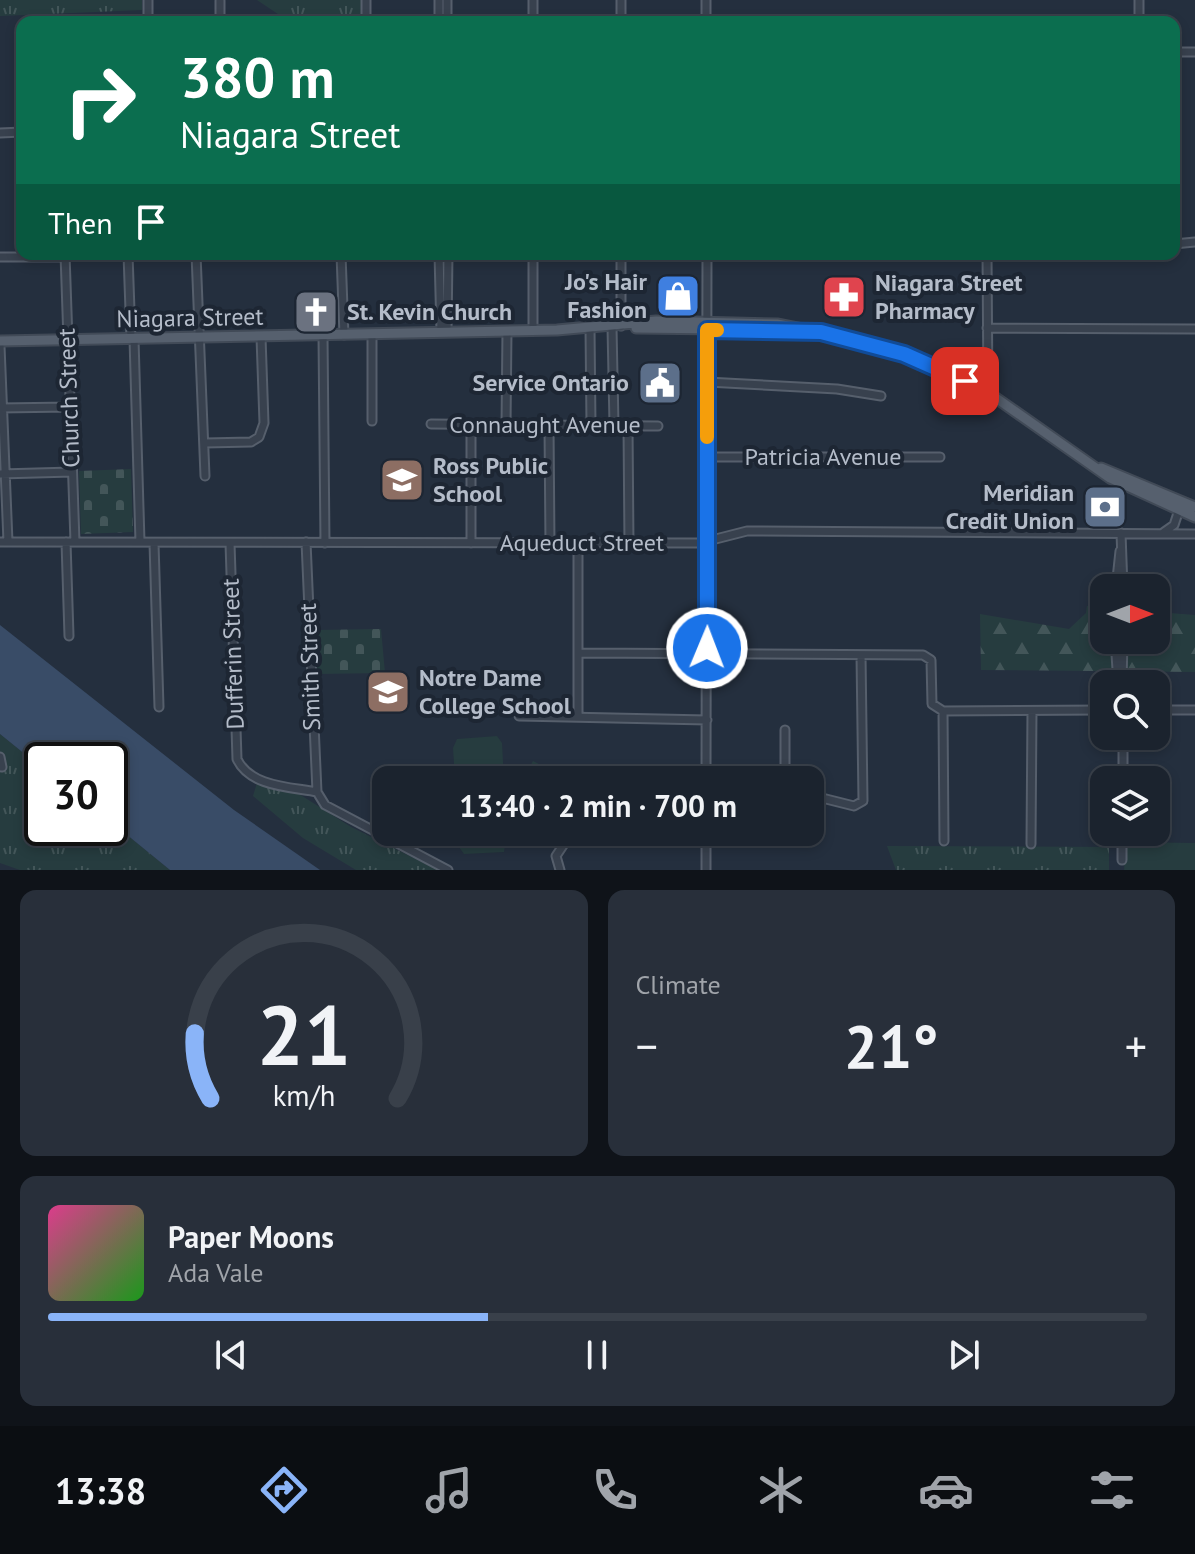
<!DOCTYPE html>
<meta charset="utf-8">
<style>
body{margin:0;font-family:"PT Sans",sans-serif;background:#282f3a;color:#f1f3f6;height:100vh;display:flex;flex-direction:column;font-size:30px;white-space:nowrap}
*{box-sizing:border-box;margin:0}
p{font-size:26px;color:#a0a4aa}
.icon{flex:none;width:44px;height:44px;fill:none;stroke:currentColor;stroke-width:2;stroke-linecap:round;stroke-linejoin:round}
.map{position:relative;height:870px;overflow:hidden}
.sheet{display:flex;flex-direction:column;gap:20px;padding:20px;background:#0f1319;flex:1}
.sheet>*{flex:none}
.guide{position:absolute;left:16px;top:16px;width:1164px;height:244px;border-radius:16px;box-shadow:0 4px 12px #0003,0 0 0 2px #39404a;background:#0b6e4f;color:#fff;overflow:hidden}
.needle{width:52px;rotate:90deg}
.buttons{position:absolute;left:1090px;top:574px;display:grid;gap:16px}
.buttons a{display:grid;place-items:center;width:80px;height:80px;border-radius:16px;background:#1b232e;box-shadow:0 4px 12px #0003,0 0 0 2px #39404a;font-size:40px}
.speed{position:absolute;left:24px;top:742px;display:flex;gap:16px;font-size:40px;font-weight:700;text-align:center}
.speed>*{display:grid;place-content:center;width:104px;height:104px;border-radius:50%;background:#1b232e;box-shadow:0 4px 12px #0003,0 0 0 2px #39404a;line-height:1}
.speed .limit{border:4px solid #111;border-radius:12px;background:#fff;color:#111}
.pin{position:absolute;display:grid;place-items:center;width:68px;height:68px;color:#fff;margin:-34px;border-radius:16px;box-shadow:0 4px 12px #0006}
.me{position:absolute;width:88px;margin:-44px;rotate:1deg;stroke-linejoin:round;filter:drop-shadow(0 0 6px #0008)}
.turn{display:flex;align-items:center;gap:28px;height:168px;padding:0 32px;font-size:36px}
.turn .icon{width:104px;height:104px;stroke-width:2.5}
.turn b{display:block;font-size:56px;line-height:68px}
.then{display:flex;align-items:center;height:76px;padding:0 32px;background:#0003;gap:16px;font-size:30px}
.big{font-size:60px;font-weight:600;line-height:1.1}
.sheet .tile{flex:1;display:flex;flex-direction:column;justify-content:center;gap:12px;min-width:0;padding:0 28px;border-radius:16px;background:#282f3a}
.sheet .dial{align-items:center;gap:0}
.dial svg{height:208px;overflow:visible;fill:none;stroke:#39404a;stroke-width:7;stroke-linecap:round;text-anchor:middle}
.dial text{fill:#f1f3f6;stroke:none}
.song{display:flex;align-items:center;gap:24px}
.cover{width:96px;height:96px;border-radius:12px;background:linear-gradient(135deg,hsl(330 70% 55%),hsl(120 70% 35%))}
.played{height:8px;border-radius:4px;background:linear-gradient(90deg,#8ab4f8 40%,#39404a 40%)}
.keys{display:flex;justify-content:space-around;direction:ltr}
.heat{display:flex;justify-content:space-between;align-items:center;font-size:44px;direction:ltr}
.sheet .tiles{flex:1;display:grid;gap:20px;grid-template-columns:1fr 1fr}
.tile:last-child{grid-column:span 2}
.trip{position:absolute;left:372px;top:766px;width:452px;height:80px;border-radius:16px;background:#1b232e;box-shadow:0 4px 12px #0003,0 0 0 2px #39404a;font-weight:600;line-height:80px;text-align:center}
.dock{display:flex;height:128px;justify-content:space-around;align-items:center;background:#0b0e12;color:#a0a4aa}
.dock .icon{width:56px;height:56px}
.dock .active{color:#8ab4f8}
.dock b{font-size:36px;color:#f1f3f6}
.map>svg:first-child{display:block}
.green{fill:#263c3f}
.forest{fill:url(#forest-firs)}
.cemetery{fill:url(#cemetery-stones)}
.park{fill:url(#park-tufts)}
.water{fill:#394c67}
.lines{fill:none;stroke-linecap:round;stroke-linejoin:round}
.minor-casing{stroke:#565f6c;stroke-width:11}
.major-casing{stroke:#414a57;stroke-width:13}
.minor{stroke:#38414e;stroke-width:7}
.major{stroke:#56606e;stroke-width:9}
.route-casing{stroke:#114b97;stroke-width:20}
.route{stroke:#1a73e8;stroke-width:14}
.slow{stroke:#f59e0b;stroke-width:14}
.labels{text-anchor:middle;stroke-width:8;stroke-linejoin:round;paint-order:stroke}
.poi-label{font-size:24px;font-weight:bold;fill:#b4bcc9;stroke:#1d2633;text-anchor:start}
.street-label{font-size:24px;fill:#b4bcc9;stroke:#1d2633}
</style>
<div class="map">
<svg width="1195" height="870" viewBox="0 0 1195 870">
<defs>
<pattern id="forest-firs" width="22" height="20" patternUnits="userSpaceOnUse" patternTransform="scale(2)"><rect width="22" height="20" fill="#263c3f"/><path d="M5 1l3.5 6h-7zM16 11l3.5 6h-7z" fill="#435659"/></pattern>
<pattern id="cemetery-stones" width="16" height="16" patternUnits="userSpaceOnUse" patternTransform="scale(2)"><rect width="16" height="16" fill="#263c3f"/><path d="M2 7V4a2 2 0 0 1 4 0v3zM10 15v-3a2 2 0 0 1 4 0v3z" fill="#435659"/></pattern>
<pattern id="park-tufts" width="24" height="20" patternUnits="userSpaceOnUse" patternTransform="scale(2)"><rect width="24" height="20" fill="#263c3f"/><path d="M3 7l-1-3M5 7V3M7 7l1-3M15 17l-1-3M17 17v-4M19 17l1-3" fill="none" stroke="#435659"/></pattern>
</defs>
<rect width="100%" height="100%" fill="#242f3e"/>
<path class="green" d="M497,736L502,743L504,780H455L453,748L457,739Z
M458,832H507L504,852L464,854L459,847Z
M1126,842L1195,843V870H1124Z"/>
<path class="forest" d="M1087,606L1104,608V640H1156V612L1195,615V672L981,670L980,614L1069,629L1086,613Z"/>
<path class="cemetery" d="M131,469L133,532L81,534L79,471Z
M381,629L385,673L315,674V630Z"/>
<path class="park" d="M0,0H142V10L0,16Z
M257,0H363V22H290Z
M0,734L42,768V828H110V821L170,870H20L0,863Z
M533,761L558,774L555,780H523Z
M257,783L299,794L351,827L438,870H356L303,838L253,796Z
M887,846L1109,847V870H896Z"/>
<path class="water" d="M0,625L234,810L320,870H170L110,821V760H42V768L0,734Z"/>
<g class="lines">
<g class="minor-casing">
<path id="minor" d="M148,0V22
M366,0V22
M447,0V22
M533,0V22
M621,0V22
M706,0V22
M1139,0V22
M220,1V22
M57,20L58,22
M439,22V0
M1174,52H1195
M0,133L22,132
M1174,244L1195,242
M65,254L75,542
M128,254L131,339
M196,254L205,476
M341,254L344,335
M439,254L441,332
M533,254V330
M621,254V326
M987,254L988,393
M0,257H65
M612,327L614,425
M590,328L591,425
M987,328L1195,329
M447,332L448,254
M372,335V421
M323,336L325,543
M134,339L140,542
M0,346L8,542
M707,382L837,389L881,396
M0,408L69,407
M431,424L658,426
M506,425L507,331
M471,426V543
M549,426L550,544
M628,426L629,544
M205,443L251,442L259,437L264,423L261,337
M707,457H940
M0,474L72,472
M1164,532L1174,525L1180,507
M1121,533L1123,588
M0,542L700,543L747,531L1195,534
M66,542L69,636
M306,542L317,792L325,805L448,870
M154,543L159,707
M230,543L237,759C250,787 291,787 317,792
M1116,588L1120,551
M1115,640L1118,684
M579,653L923,655L931,660L932,704L943,711L1104,710
M1122,684L1123,640
M1156,710H1195
M943,711L944,841
M519,716L707,720
M578,717V544
M0,757L2,767
M706,780L707,254
M785,780V730
M1123,780V736
M810,795L854,806L863,801L861,655
M656,832L672,839L706,840
M1031,844L1032,711
M1122,860V832
M560,870L556,856L572,832
M706,870V832"/>
</g>
<g class="major-casing">
<path id="major" d="M636,328L797,330
M0,341L557,330L656,321L777,324L858,340L943,370L996,398L1110,478L1195,517
M1101,468L1195,507"/>
</g>
<use href="#minor" class="minor"/>
<use href="#major" class="major"/>
</g>
<g class="lines">
<g class="route-casing">
<path id="route" d="M707,648V330L821,332L904,354L965,381"/>
</g>
<use href="#route" class="route"/>
<path class="slow" d="M707,437V330H717"/>
</g>
<defs>
<g id="shop-square" transform="scale(2.3)"><rect x="-9" y="-9" width="18" height="18" rx="4" fill="#3f7fe0" stroke="#1d2633"/><path d="M-5-2.5h2.3a2.7 3.5 0 0 1 5.4 0H5L5.5 6h-11ZM-1.5-2.5h3a1.5 2.3 0 0 0-3 0Z" fill="#fff"/></g>
<g id="pharmacy-square" transform="scale(2.3)"><rect x="-9" y="-9" width="18" height="18" rx="4" fill="#e0444e" stroke="#1d2633"/><path d="M-2-6h4v4h4v4h-4v4h-4v-4h-4v-4h4Z" fill="#fff"/></g>
<g id="church-square" transform="scale(2.3)"><rect x="-9" y="-9" width="18" height="18" rx="4" fill="#6b7280" stroke="#1d2633"/><path d="M-1.2-6h2.4v3.5h3.3v2.4h-3.3V6h-2.4V-.1h-3.3v-2.4h3.3Z" fill="#fff"/></g>
<g id="civic-square" transform="scale(2.3)"><rect x="-9" y="-9" width="18" height="18" rx="4" fill="#5c6f8a" stroke="#1d2633"/><path d="M-.6-6.5H3V-4.5H.6V-3L4-1V1h2V6H-6V1h2V-1L-.6-3ZM-1.2 2.5V6h2.4V2.5Z" fill="#fff"/></g>
<g id="school-square" transform="scale(2.3)"><rect x="-9" y="-9" width="18" height="18" rx="4" fill="#8d6e63" stroke="#1d2633"/><path d="M0-5L7-2L0 1L-7-2ZM-4 1L0 2.5L4 1V4Q0 6-4 4Z" fill="#fff"/></g>
<g id="bank-square" transform="scale(2.3)"><rect x="-9" y="-9" width="18" height="18" rx="4" fill="#5c6f8a" stroke="#1d2633"/><path d="M-6-4H6V4H-6ZM0-2.3a2.3 2.3 0 1 0 0 4.6a2.3 2.3 0 1 0 0-4.6Z" fill="#fff"/></g>
</defs>
<g fill-rule="evenodd">
<use href="#shop-square" x="678" y="296"/>
<use href="#pharmacy-square" x="844" y="297"/>
<use href="#church-square" x="316" y="312"/>
<use href="#civic-square" x="660" y="383"/>
<use href="#school-square" x="402" y="480"/>
<use href="#bank-square" x="1105" y="507"/>
<use href="#school-square" x="388" y="692"/>
</g>
<g class="labels">
<g class="poi-label">
<text x="647" y="290" text-anchor="end">Jo's Hair<tspan x="647" dy="28">Fashion</tspan></text>
<text x="875" y="291">Niagara Street<tspan x="875" dy="28">Pharmacy</tspan></text>
<text x="347" y="320">St. Kevin Church</text>
<text x="629" y="391" text-anchor="end">Service Ontario</text>
<text x="433" y="474">Ross Public<tspan x="433" dy="28">School</tspan></text>
<text x="1074" y="501" text-anchor="end">Meridian<tspan x="1074" dy="28">Credit Union</tspan></text>
<text x="419" y="686">Notre Dame<tspan x="419" dy="28">College School</tspan></text>
</g>
<g class="street-label">
<text transform="translate(190 318) rotate(-1)" y="8">Niagara Street</text>
<text transform="translate(69 398) rotate(-92)" y="8">Church Street</text>
<text x="545" y="433">Connaught Avenue</text>
<text x="823" y="465">Patricia Avenue</text>
<text x="582" y="551">Aqueduct Street</text>
<text transform="translate(233 654) rotate(-92)" y="8">Dufferin Street</text>
<text transform="translate(310 667) rotate(-92)" y="8">Smith Street</text>
</g>
</g>
</svg>
<div class="buttons">
<a><svg class="needle" viewBox="-14 -14 28 28"><path d="M0-13l5 13h-10z" fill="#e53935"/><path d="M0 13l5-13h-10z" fill="#a0a4aa"/></svg></a>
<a><svg class="icon" aria-label="search" viewBox="0 0 24 24"><circle cx="10" cy="10" r="6"/><path d="M15 15l6 6"/></svg></a>
<a><svg class="icon" aria-label="layers" viewBox="0 0 24 24"><path d="M12 4l9 5-9 5-9-5zM3 14l9 5 9-5"/></svg></a>
</div>
<div class="speed"><div class="limit">30</div></div>
<div class="pin" style="left:965px;top:381px;background:#d93025"><svg class="icon" aria-label="arrive" viewBox="0 0 24 24"><path d="M6 21V4h12l-3 4 3 4H6"/></svg></div>
<svg class="me" style="left:707px;top:648px" viewBox="-20 -20 40 40"><circle r="17" fill="#1a73e8" stroke="#fff" stroke-width="3"/><path d="M0-11L8 9 0 5-8 9z" fill="#fff"/></svg>
<div class="trip">13:40 · 2 min · 700 m</div>
<div class="guide">
<div class="turn"><svg class="icon" aria-label="right" viewBox="0 0 24 24"><path d="M7 20v-9h11M14 6l5 5-5 5"/></svg><div><b>380 m</b>Niagara Street</div></div>
<div class="then">Then<svg class="icon" aria-label="arrive" viewBox="0 0 24 24"><path d="M6 21V4h12l-3 4 3 4H6"/></svg></div>
</div>
</div>
<section class="sheet">
<div class="tiles">
<div class="tile dial"><svg viewBox="0 0 100 80">
<path d="M14 69A42 42 0 1 1 86 69"/>
<path d="M14 69A42 42 0 0 1 8 44" stroke="#8ab4f8"/>
<text x="50" y="56" font-size="32" font-weight="700">21</text>
<text x="50" y="72" font-size="11">km/h</text>
</svg></div>
<div class="tile"><p>Climate</p>
<div class="heat"><a>−</a><b class="big">21°</b><a>+</a></div>
</div>
<div class="tile">
<div class="song"><i class="cover"></i><div><b>Paper Moons</b><p>Ada Vale</p></div></div>
<div class="played"></div>
<div class="keys"><svg class="icon" aria-label="previous" viewBox="0 0 24 24"><path d="M18 5L8 12l10 7zM5 5v14"/></svg><svg class="icon" aria-label="pause" viewBox="0 0 24 24"><path d="M8 5v14M16 5v14"/></svg><svg class="icon" aria-label="next" viewBox="0 0 24 24"><path d="M6 5l10 7-10 7zM19 5v14"/></svg></div>
</div>
</div>
</section>
<nav class="dock">
<b>13:38</b>
<svg class="icon active" aria-label="directions" viewBox="0 0 24 24"><path d="M12 3l9 9-9 9-9-9zM9 14v-3h6M13 9l2 2-2 2"/></svg>
<svg class="icon" aria-label="music" viewBox="0 0 24 24"><path d="M9 18V5l10-2v13"/><circle cx="6" cy="18" r="3"/><circle cx="16" cy="16" r="3"/></svg>
<svg class="icon" aria-label="phone" viewBox="0 0 24 24"><path d="M5 4h4l2 5-3 2q2 4 5 5l2-3 5 2v4C11 20 4 13 5 4z"/></svg>
<svg class="icon" aria-label="climate" viewBox="0 0 24 24"><path d="M12 3v18M4 7l16 10M4 17L20 7"/></svg>
<svg class="icon" aria-label="car" viewBox="0 0 24 24"><path d="M5 17H2v-5l4-1 3-4h7l3 4 3 1v5h-3M9 17h6M6 11h13"/><circle cx="7" cy="17" r="2"/><circle cx="17" cy="17" r="2"/></svg>
<svg class="icon" aria-label="filters" viewBox="0 0 24 24"><path d="M4 7h16M4 17h16"/><circle cx="9" cy="7" r="2"/><circle cx="15" cy="17" r="2"/></svg>
</nav>
